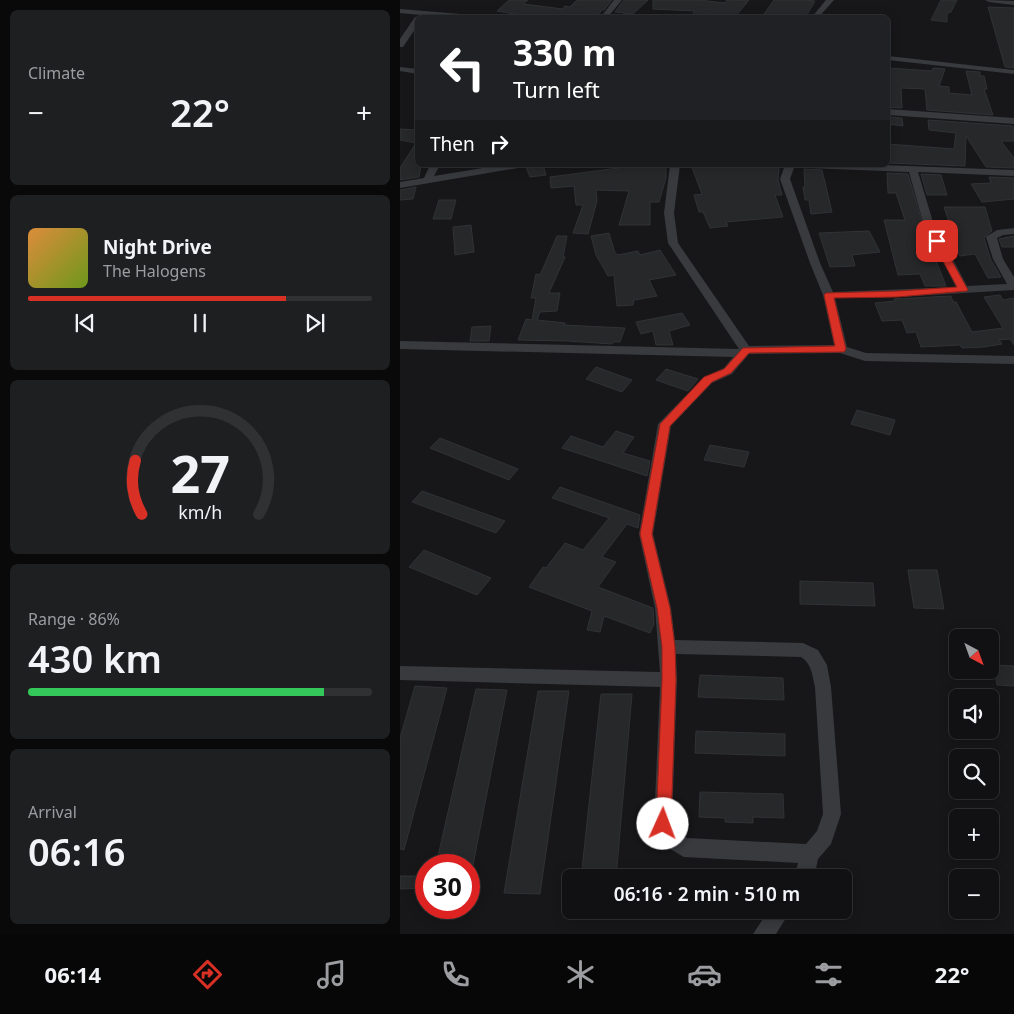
<!DOCTYPE html>
<meta charset="utf-8">
<style>
body{margin:0;font-family:"Noto Sans",sans-serif;background:#1e1f21;color:#f1f3f6;height:100vh;display:flex;flex-direction:column;font-size:19px;white-space:nowrap}
*{box-sizing:border-box;margin:0}
p{font-size:16px;color:#9c9da0}
.icon{flex:none;width:28px;height:28px;fill:none;stroke:currentColor;stroke-width:2;stroke-linecap:round;stroke-linejoin:round}
.map{position:relative;flex:1;overflow:hidden}
.sheet{display:flex;flex-direction:column;gap:10px;padding:10px;background:#09090a;width:400px}
.sheet>*{flex:none}
.banner{position:absolute;left:15px;top:15px;width:475px;height:152px;border-radius:8px;box-shadow:0 2px 12px #0003,0 0 0 1px #303133;background:#202124;color:#fff;overflow:hidden}
.needle{width:32px;rotate:139deg}
.tools{position:absolute;left:549px;top:629px;display:grid;gap:10px}
.tools a{display:grid;place-items:center;width:50px;height:50px;border-radius:8px;background:#111113;box-shadow:0 2px 12px #0003,0 0 0 1px #303133;font-size:25px}
.speed{position:absolute;left:15px;top:854px;display:flex;gap:10px;font-size:25px;font-weight:700;text-align:center}
.speed>*{display:grid;place-content:center;width:65px;height:65px;border-radius:50%;background:#111113;box-shadow:0 2px 12px #0003,0 0 0 1px #303133;line-height:1}
.speed .limit{border:8px solid #d22;background:#fff;color:#111}
.pin{position:absolute;display:grid;place-items:center;width:42px;height:42px;color:#fff;margin:-21px;border-radius:10px;box-shadow:0 2px 8px #0006}
.me{position:absolute;width:55px;margin:-28px;rotate:2deg;stroke-linejoin:round;filter:drop-shadow(0 0 4px #0008)}
.turn{display:flex;align-items:center;gap:18px;height:105px;padding:0 15px;font-size:22px}
.turn .icon{width:65px;height:65px;stroke-width:2.5}
.turn b{display:block;font-size:35px;line-height:42px}
.then{display:flex;align-items:center;height:48px;padding:0 15px;background:#0003;gap:10px;font-size:19px}
.big{font-size:38px;font-weight:600;line-height:1.1}
.sheet .tile{flex:1;display:flex;flex-direction:column;justify-content:center;gap:8px;min-width:0;padding:0 18px;border-radius:8px;background:#1e1f21}
.sheet .dial{align-items:center;gap:0}
.dial svg{height:130px;overflow:visible;fill:none;stroke:#303133;stroke-width:7;stroke-linecap:round;text-anchor:middle}
.dial text{fill:#f1f3f6;stroke:none}
.song{display:flex;align-items:center;gap:15px}
.cover{width:60px;height:60px;border-radius:8px;background:linear-gradient(135deg,hsl(30 70% 55%),hsl(80 70% 35%))}
.played{height:5px;border-radius:2px;background:linear-gradient(90deg,#d93025 75%,#303133 75%)}
.keys{display:flex;justify-content:space-around;direction:ltr}
.heat{display:flex;justify-content:space-between;align-items:center;font-size:28px;direction:ltr}
.charge{height:8px;border-radius:4px;background:linear-gradient(90deg,#34c759 86%,#303133 0)}
.trip{position:absolute;left:162px;top:869px;width:290px;height:50px;border-radius:8px;background:#111113;box-shadow:0 2px 12px #0003,0 0 0 1px #303133;font-weight:600;line-height:50px;text-align:center}
.tab-bar{display:flex;height:80px;justify-content:space-around;align-items:center;background:#070708;color:#9c9da0}
.tab-bar .icon{width:35px;height:35px}
.tab-bar .on{color:#d93025}
.tab-bar b{font-size:22px;color:#f1f3f6}
main{display:flex;flex:1;min-height:0}
.map>svg:first-child{display:block}
.building{fill:#27282a;stroke:#313235}
.lines{fill:none;stroke-linecap:round;stroke-linejoin:round}
.street{fill:#383a3e;fill-rule:evenodd}
.route{fill:#d93025;stroke:#8d1f18}
</style>
<main>
<section class="sheet">
<div class="tile"><p>Climate</p>
<div class="heat"><a>−</a><b class="big">22°</b><a>+</a></div>
</div>
<div class="tile">
<div class="song"><i class="cover"></i><div><b>Night Drive</b><p>The Halogens</p></div></div>
<div class="played"></div>
<div class="keys"><svg class="icon" aria-label="previous" viewBox="0 0 24 24"><path d="M18 5L8 12l10 7zM5 5v14"/></svg><svg class="icon" aria-label="pause" viewBox="0 0 24 24"><path d="M8 5v14M16 5v14"/></svg><svg class="icon" aria-label="next" viewBox="0 0 24 24"><path d="M6 5l10 7-10 7zM19 5v14"/></svg></div>
</div>
<div class="tile dial"><svg viewBox="0 0 100 80">
<path d="M14 69A42 42 0 1 1 86 69"/>
<path d="M14 69A42 42 0 0 1 10 36" stroke="#d93025"/>
<text x="50" y="56" font-size="32" font-weight="700">27</text>
<text x="50" y="72" font-size="11">km/h</text>
</svg></div>
<div class="tile"><p>Range · 86%</p><b class="big">430 km</b><div class="charge"></div></div>
<div class="tile"><p>Arrival</p><b class="big">06:16</b></div>
</section>
<div class="map">
<svg width="614" height="934" viewBox="0 0 614 934">
<rect width="100%" height="100%" fill="#171719"/>
<path class="building" d="M109,0H128L123,4L163,9L165,6L170,7L177,0H212L204,10H201L198,18H137L97,11Z
M224,0H248L233,14L215,12Z
M253,0H299L325,3L327,0H349L335,17L309,14L307,18H290L295,11L253,9Z
M374,0H404L415,1L405,18H373L375,15L364,14Z
M541,0H557L551,12L547,13V22L531,20Z
M588,7L614,8V68L605,67Z
M488,68L532,71L533,68L545,69L539,86L549,87V93L572,95L566,71L580,72V76H584L587,89H584L593,115L527,110L525,89L501,88L502,108L488,107Z
M488,117L502,118L503,126L488,124Z
M528,120L613,126L614,141H601L614,158V168L586,167L566,136L565,166L488,163V144L554,149L556,133L529,130Z
M0,129L18,130V165H21L19,177L0,180V168L16,143L0,140Z
M143,165L146,175L130,177L126,167Z
M227,165H266V178L259,202H250V225H219L229,191L196,190L197,201L188,234L173,233L183,205H176L174,186L151,188L150,177L226,167Z
M291,165L379,166L378,180L382,195H375L383,217L326,222L328,226L310,228L303,212H299L294,195L302,194Z
M404,169L422,170L432,212L411,214L409,200H405L403,187H405Z
M487,173L508,174L528,241L530,258H535L546,286H525L520,274L498,275L484,220H505L496,193H488Z
M521,174L541,175L547,195H527Z
M589,177L614,178V199L582,202L571,184L591,183Z
M16,187L13,199L0,200V190Z
M39,200H56L51,219H33Z
M544,207H585L592,231L584,238L591,260L601,277L588,278L575,254L560,256Z
M71,225L74,252L55,255L53,227Z
M469,231L480,252L452,255L455,266L430,267L419,233Z
M209,233L215,253L218,255L238,251L240,255L260,250L276,275L249,280L257,296L234,300L233,305L217,306L214,275L208,276L196,255L191,236Z
M157,236H167L163,257H165L149,293H160L157,311L140,312L137,320L165,323L164,325L225,328L220,342H214L212,344L167,341L118,340L126,319L132,320L136,298H131L136,274L140,275Z
M614,236V247H602L599,239Z
M600,295L603,300L614,298V345L610,339L599,340L602,344L584,347L562,348L560,345L521,347L516,332L507,333L502,320L482,321L475,303L495,301L494,299L551,296L553,302H556L572,332L603,328L584,297Z
M282,313L290,325L269,331L273,345H256L253,331L241,334L236,322Z
M91,326L89,341H70L72,327Z
M196,367L232,380L222,392L186,379Z
M266,369L298,379L288,391L256,380Z
M457,410L495,420L490,435L451,424Z
M216,431L234,437L223,453L250,461L247,476L162,448L171,436L203,447Z
M40,438L118,469L109,480L30,448Z
M310,445L349,452L344,467L304,460Z
M160,487L240,515L238,528L227,524L202,557L216,562L198,587L253,608L254,624L250,633L204,616L200,632L187,630L192,611L129,587L143,567L146,568L165,543L183,550L209,518L152,498Z
M22,491L105,521L96,533L12,502Z
M24,550L91,578L77,595L9,567Z
M508,570H537L544,609L514,608Z
M400,581L473,583L475,606L400,604Z
M594,665L614,666V686L597,685Z
M300,675L383,678L384,700L298,697Z
M15,686L47,688L4,850L0,849V738Z
M76,689L107,690L73,865H36Z
M138,691H169L140,894L104,893Z
M201,694H232L216,878H181Z
M296,731L385,734V756L295,753Z
M300,792L383,794L384,818L353,817V823L325,822V818L299,817Z
M0,876H26V888L0,889Z"/>
<g class="lines">
<path class="street" d="M214,0H222L207,18H200Z
M426,0H434L418,18H411Z
M585,0L614,1V5L589,2Z
M0,9L85,16L88,18H52L0,13Z
M15,17L21,18H18V25L3,47H0V39Z
M488,56L614,70V74L488,60Z
M0,67L18,69V74L0,71Z
M488,109L614,118V124L488,115Z
M30,165H40L34,176L101,165H123L118,168L0,188V182L24,178Z
M270,165H280L274,213L278,243L349,346L434,345L423,295L410,263L380,179L385,165H395L390,179L420,263L433,292L556,287L523,222L509,172L408,168L403,165H481L614,170V176L518,172L533,222L567,286L607,284L593,259L586,237L597,230L614,228V234L603,235L597,238L603,259L614,277V290L497,297L435,298L447,347L466,353L614,356V364L465,361L440,353L349,354L332,374L312,383L271,426L253,534L271,608L275,640L403,643L418,650L427,665L431,687L441,814L431,844L418,859L414,878H394L398,863L284,857L265,846L254,824L260,687L0,680V666L260,672L255,608L239,534L258,424L304,377L324,368L333,357L0,349V341L339,349L268,243L264,213ZM276,654L401,657C412,664 412,675 415,687L423,814L417,831L406,844L287,838L279,832L272,822L277,680Z
M369,910H391L376,934H353Z"/>
</g>
<path class="route" d="M537,238L541,241L568,290L567,291L497,297L434,298L446,349L444,352L349,353L331,373L312,382L270,426L252,534L270,608L275,647L276,680L271,824L269,830L263,832L258,830L256,824L262,680V647L257,608L240,534L260,424L304,377L324,369L343,348L435,346L424,295L426,293L497,291L557,287L532,241Z"/>
</svg>
<div class="tools">
<a><svg class="needle" viewBox="-14 -14 28 28"><path d="M0-13l5 13h-10z" fill="#e53935"/><path d="M0 13l5-13h-10z" fill="#9c9da0"/></svg></a>
<a><svg class="icon" aria-label="sound" viewBox="0 0 24 24"><path d="M4 9h4l5-4v14l-5-4H4zM17 9q2 3 0 6"/></svg></a>
<a><svg class="icon" aria-label="search" viewBox="0 0 24 24"><circle cx="10" cy="10" r="6"/><path d="M15 15l6 6"/></svg></a>
<a>+</a>
<a>−</a>
</div>
<div class="speed"><div class="limit">30</div></div>
<div class="pin" style="left:537px;top:241px;background:#d93025"><svg class="icon" aria-label="arrive" viewBox="0 0 24 24"><path d="M6 21V4h12l-3 4 3 4H6"/></svg></div>
<svg class="me" style="left:263px;top:824px" viewBox="-20 -20 40 40"><circle r="19" fill="#fff"/><path d="M0-13L10 11 0 6-10 11z" fill="#d93025"/></svg>
<div class="trip">06:16 · 2 min · 510 m</div>
<div class="banner">
<div class="turn"><svg class="icon" aria-label="left" viewBox="0 0 24 24"><path d="M17 20v-9H6M10 6l-5 5 5 5"/></svg><div><b>330 m</b>Turn left</div></div>
<div class="then">Then<svg class="icon" aria-label="right" viewBox="0 0 24 24"><path d="M7 20v-9h11M14 6l5 5-5 5"/></svg></div>
</div>
</div>
</main>
<nav class="tab-bar">
<b>06:14</b>
<svg class="icon on" aria-label="directions" viewBox="0 0 24 24"><path d="M12 3l9 9-9 9-9-9zM9 14v-3h6M13 9l2 2-2 2"/></svg>
<svg class="icon" aria-label="music" viewBox="0 0 24 24"><path d="M9 18V5l10-2v13"/><circle cx="6" cy="18" r="3"/><circle cx="16" cy="16" r="3"/></svg>
<svg class="icon" aria-label="phone" viewBox="0 0 24 24"><path d="M5 4h4l2 5-3 2q2 4 5 5l2-3 5 2v4C11 20 4 13 5 4z"/></svg>
<svg class="icon" aria-label="climate" viewBox="0 0 24 24"><path d="M12 3v18M4 7l16 10M4 17L20 7"/></svg>
<svg class="icon" aria-label="car" viewBox="0 0 24 24"><path d="M5 17H2v-5l4-1 3-4h7l3 4 3 1v5h-3M9 17h6M6 11h13"/><circle cx="7" cy="17" r="2"/><circle cx="17" cy="17" r="2"/></svg>
<svg class="icon" aria-label="filters" viewBox="0 0 24 24"><path d="M4 7h16M4 17h16"/><circle cx="9" cy="7" r="2"/><circle cx="15" cy="17" r="2"/></svg>
<b>22°</b>
</nav>
